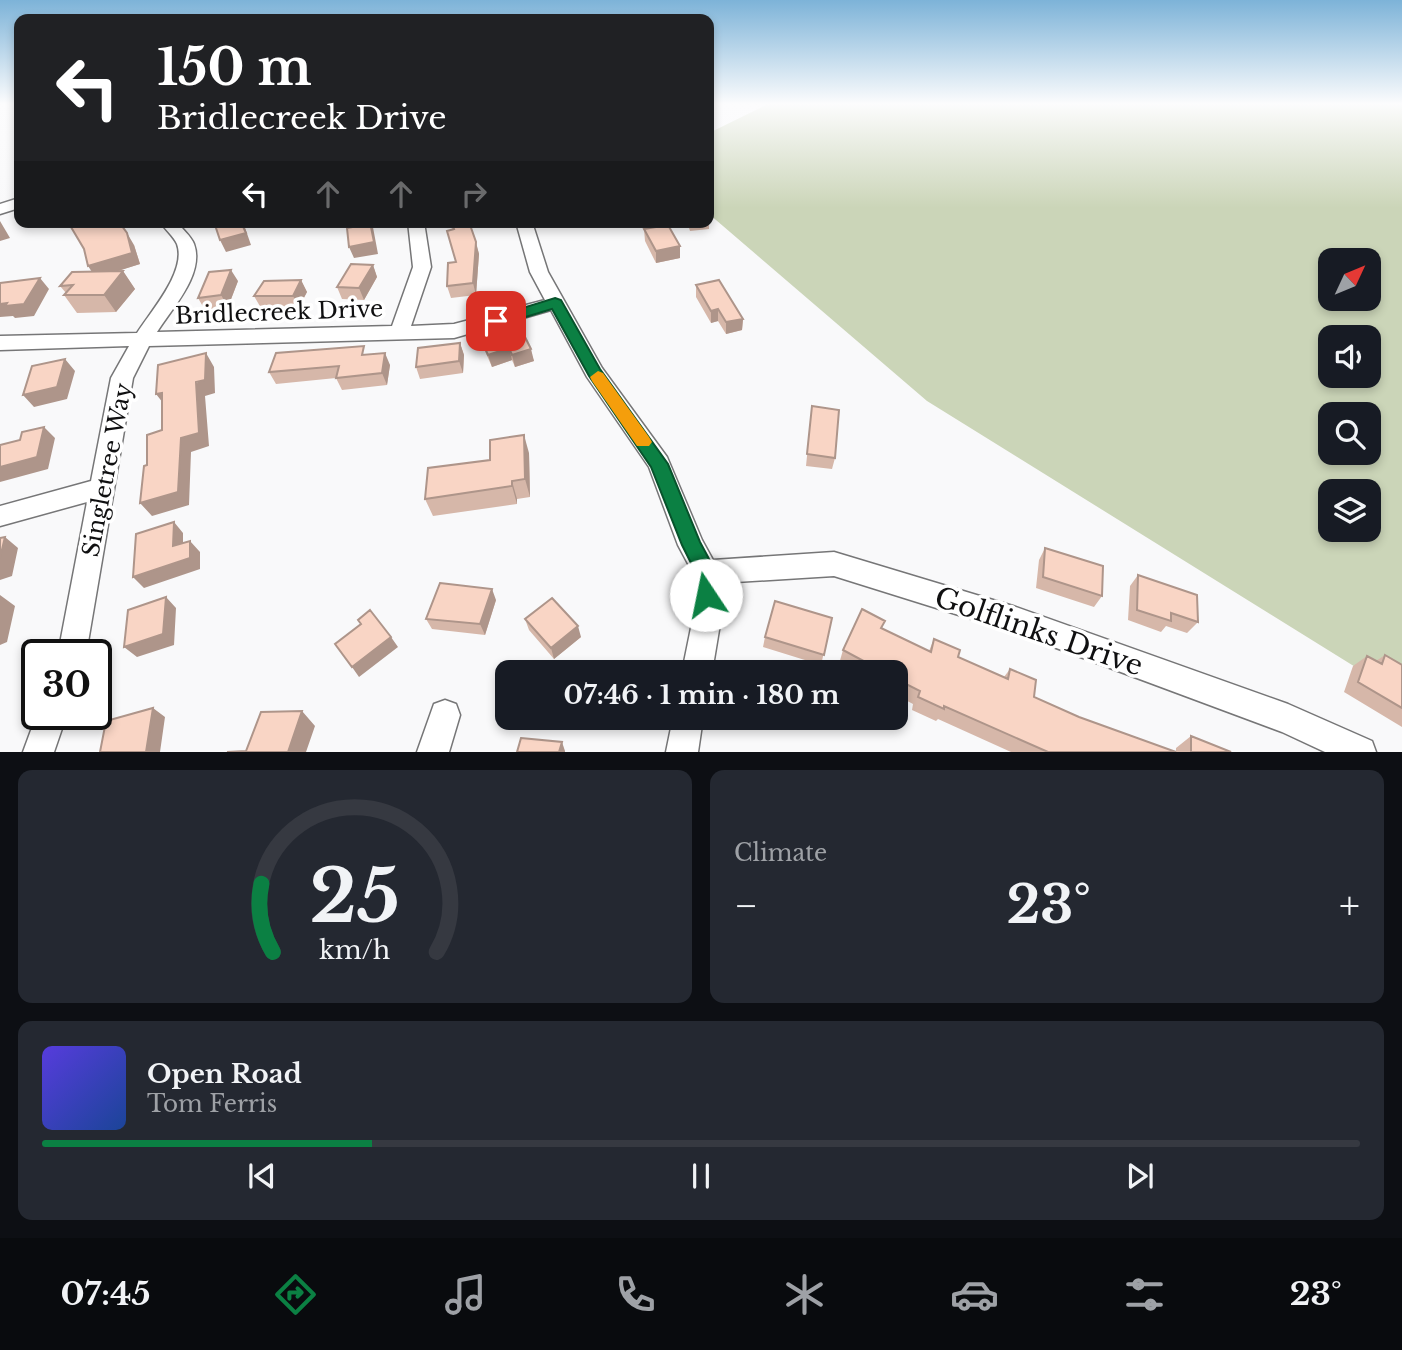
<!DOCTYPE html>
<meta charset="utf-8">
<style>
body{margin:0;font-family:"Libre Baskerville",serif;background:#242831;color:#f1f3f6;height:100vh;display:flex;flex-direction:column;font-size:26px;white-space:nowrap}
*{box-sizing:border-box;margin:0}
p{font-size:23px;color:#9ea1a6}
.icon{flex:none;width:38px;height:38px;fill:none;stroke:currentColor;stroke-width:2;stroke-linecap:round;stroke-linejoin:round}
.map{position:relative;height:752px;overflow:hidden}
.sheet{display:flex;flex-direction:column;gap:18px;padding:18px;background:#0d0f14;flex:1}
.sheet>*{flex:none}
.top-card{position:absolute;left:14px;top:14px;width:700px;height:214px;border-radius:14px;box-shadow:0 4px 10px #0003;background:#202124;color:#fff;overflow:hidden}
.needle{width:46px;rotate:46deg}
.tools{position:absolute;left:1318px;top:248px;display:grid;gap:14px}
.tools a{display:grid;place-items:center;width:63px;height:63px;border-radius:14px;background:#171b24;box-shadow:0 4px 10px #0003;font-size:35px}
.speed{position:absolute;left:21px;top:639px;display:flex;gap:14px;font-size:35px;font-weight:700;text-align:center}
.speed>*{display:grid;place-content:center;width:91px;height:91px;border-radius:50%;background:#171b24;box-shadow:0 4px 10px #0003;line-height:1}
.speed .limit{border:4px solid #111;border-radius:10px;background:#fff;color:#111}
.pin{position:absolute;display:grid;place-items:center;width:60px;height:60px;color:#fff;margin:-30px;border-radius:14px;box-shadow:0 4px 10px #0006}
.me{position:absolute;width:77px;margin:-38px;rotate:349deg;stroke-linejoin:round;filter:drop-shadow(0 0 5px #0008)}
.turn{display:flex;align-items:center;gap:24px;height:147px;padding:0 28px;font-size:32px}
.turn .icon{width:91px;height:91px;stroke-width:2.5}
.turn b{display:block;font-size:49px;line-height:60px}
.lanes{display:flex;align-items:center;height:66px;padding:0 28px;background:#0003;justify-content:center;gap:35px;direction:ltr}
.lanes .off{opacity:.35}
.big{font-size:52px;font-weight:700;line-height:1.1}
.sheet .widget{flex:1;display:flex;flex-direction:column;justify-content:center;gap:10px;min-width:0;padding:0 24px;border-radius:14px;background:#242831}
.sheet .dial{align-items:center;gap:0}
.dial svg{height:182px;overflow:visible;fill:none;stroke:#363941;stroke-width:7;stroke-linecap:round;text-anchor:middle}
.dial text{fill:#f1f3f6;stroke:none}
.song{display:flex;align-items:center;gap:21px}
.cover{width:84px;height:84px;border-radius:10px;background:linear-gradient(135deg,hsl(250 70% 55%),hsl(220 70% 35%))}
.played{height:7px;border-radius:4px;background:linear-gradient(90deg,#0b8043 25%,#363941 25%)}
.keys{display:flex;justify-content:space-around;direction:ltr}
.heat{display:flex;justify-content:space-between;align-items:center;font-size:38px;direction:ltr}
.sheet .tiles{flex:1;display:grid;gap:18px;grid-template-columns:1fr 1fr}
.widget:last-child{grid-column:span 2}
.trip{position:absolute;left:495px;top:660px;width:413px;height:70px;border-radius:14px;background:#171b24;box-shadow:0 4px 10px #0003;font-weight:700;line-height:70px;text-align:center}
.tabs{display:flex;height:112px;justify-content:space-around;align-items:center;background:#090b0e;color:#9ea1a6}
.tabs .icon{width:49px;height:49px}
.tabs .active{color:#0b8043}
.tabs b{font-size:32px;color:#f1f3f6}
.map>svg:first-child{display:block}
.green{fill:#cbd5b8;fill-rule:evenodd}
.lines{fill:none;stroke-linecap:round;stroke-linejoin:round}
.minor-casing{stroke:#767677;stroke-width:3}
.minor{fill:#fff;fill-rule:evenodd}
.wall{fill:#d6b7a9}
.shaded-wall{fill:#ae958a}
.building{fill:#f9d5c5;stroke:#ae958a;stroke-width:2}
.route{fill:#0b8043;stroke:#07532c;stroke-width:2}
.slow{fill:#f59e0b}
.labels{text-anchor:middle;stroke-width:7;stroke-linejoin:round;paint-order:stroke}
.street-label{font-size:23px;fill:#101011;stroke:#fff}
.near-street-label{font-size:28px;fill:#101011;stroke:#fff}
</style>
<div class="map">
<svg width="1402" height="752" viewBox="0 0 1402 752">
<rect width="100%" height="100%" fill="#f9f9fa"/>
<path class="green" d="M770,103H1402V696L927,401L709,214V133ZM1330,261H1368V299H1330ZM1330,338H1368V376H1330ZM1330,415H1368V453H1330ZM1330,492H1368V530H1330Z"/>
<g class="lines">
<g class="minor-casing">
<path id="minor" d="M19,198V208L0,214V204Z
M160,222H177C182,229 191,236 194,244C205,274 172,308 157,332L392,326L413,267L408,222H424L431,267L411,326L454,324L545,300L530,272L516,222H532L548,272L602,368L667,457L702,540L713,560L834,552L1013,606L1288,704L1372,741L1376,752H1325L1282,732L1013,632L834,576L720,583L721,618L712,672H682L693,618V573L678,545L649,467L587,377L551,310L454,338L149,346L133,378L86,654H58L87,502L0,526V506L91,481L111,378L129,346L0,350V336L137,333C151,311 187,271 177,244C174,237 165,229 160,222Z
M445,700L456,704L460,715L449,752H417L434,704Z
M37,714H67L54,752H23Z
M673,718H703L698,752H666Z"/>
</g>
<use href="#minor" class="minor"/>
</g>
<path class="wall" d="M709,218V229L690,231L687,222H709Z
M450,222H469L479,254L476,295L451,298L447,286L456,262L453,230Z
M644,229L680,258L656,263L645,241Z
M134,245L140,264L117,271H123L135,289L116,312L77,313L64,295L66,293L60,286L92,272Z
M373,265L377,277L364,300L342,299L337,287Z
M301,280L307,292L299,307L261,308L254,296Z
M238,281L228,307L205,310L198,298Z
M696,285L743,319L742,330L726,334L718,321L711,323L696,297Z
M520,327L534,361L515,367L512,360L492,367L485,351L481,339Z
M460,343L464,355L463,373L420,379L416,367Z
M367,354L390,365L387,385L342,390L336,378L276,384L269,372Z
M812,406L835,458L832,469L806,466Z
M529,453L530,497L517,499V504L433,516L425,499L490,460Z
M1045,548L1102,596L1094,607L1036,588L1039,560Z
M1138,575L1198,622L1187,633L1166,626L1161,632L1128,620L1130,586Z
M496,600L485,635L432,629L426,619Z
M832,618L821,665L763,647L765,637Z
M525,619L581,637L554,659L529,630Z
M882,628L929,651L934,639L958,657L1004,677L1010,669L1034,697L1079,717L1176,752H1011L938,719L936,721L912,710L913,704L896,695V672H854L839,664L843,650Z
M1385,655L1402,665V727L1344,692L1353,666L1367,656L1376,661Z
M1191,736L1231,752H1176V748Z"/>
<path class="shaded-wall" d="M0,221L10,238L0,241Z
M241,222H243L251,245L226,252L220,240Z
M370,222H372L378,254L354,258L349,247Z
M127,233L134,245L140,264L96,278L88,266Z
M476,242L479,254L476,295L473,283Z
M680,246V258L656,263V251Z
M373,265L377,277L364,300L359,288Z
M231,270L238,281L228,307L221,295Z
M123,271L135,289L116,312L104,295Z
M40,278L49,289L34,316L15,318L13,316L0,317V304Z
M301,280L307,292L299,307L293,296Z
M718,309V321L711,323V311Z
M743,319L742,330L726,334V322Z
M460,343L464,355L463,373L459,361Z
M509,348L512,360L492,367L488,355Z
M531,349L534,361L515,367L512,355Z
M206,353L214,367L215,393L205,396L209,446L191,452L189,505L152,516L140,503L181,438Z
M385,353L390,365L387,385L382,373Z
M65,359L75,371L67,399L34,407L23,395Z
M162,393L167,408L156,394Z
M44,427L55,438L48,469L0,482V467Z
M524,435L529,453L530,497L525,479Z
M512,481L517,499V504L512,486Z
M174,522L183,533V558L173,546Z
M5,537L18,548L12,576L0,580V558Z
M190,541L200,552V569L144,588L133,577Z
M492,589L496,600L485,635L480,624Z
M0,595L15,606L7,642L0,645Z
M166,597L176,608L174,645L137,657L124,647Z
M578,626L581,637L554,659L551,648Z
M391,637L398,647L359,677L352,667Z
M153,708L165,717L160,752H146Z
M302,711L315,726L306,752H288Z
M562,742L565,751V752H559Z"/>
<path class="building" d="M68,222H119L127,233L132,253L88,266L84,249Z
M214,222H241L246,233L220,240Z
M352,222H370L374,242L349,247L347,228L353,227Z
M451,222H469L476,242L473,283L447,286L448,263L456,262L447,231L454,229Z
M668,225L680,246L656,251L644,229Z
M351,264L373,265L359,288L337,287Z
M231,270L221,295L198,298L209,272Z
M123,271L104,295H64L73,285L60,286L72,272Z
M40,278L24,304L5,306L7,303L0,304V283Z
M301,280L293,296H254L264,281Z
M719,280L743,319L726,322L718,309L711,311L696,285Z
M520,327L531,349L512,355L509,348L488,355L481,339Z
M460,343L459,361L416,367L418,348Z
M364,346L362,355L385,353L382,373L336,378L339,366L269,372L276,353Z
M206,353L205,380L196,382L199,433L181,438L178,492L140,503L144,466L147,465V435L162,430V393L156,394L158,365Z
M65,359L57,387L23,395L32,366Z
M812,406L839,410L835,458L807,454Z
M44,427L37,457L0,467V445L20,440L22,432Z
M524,435L525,479L512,481V486L425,499L428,468L490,460V440Z
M174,522L173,546L190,541V558L133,577L136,534Z
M5,537L0,558V538Z
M1045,548L1103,566L1102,596L1043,577Z
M1138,575L1197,595L1198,622L1171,613V621L1137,610Z
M440,583L492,589L480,624L426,619Z
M166,597L163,634L124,647L128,610Z
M552,598L578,626L551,648L525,619Z
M775,601L832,618L824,655L765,637Z
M862,609L885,621L881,628L931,652L934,639L960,650L958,657L1008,679L1010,669L1036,680L1034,697L1079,717L1176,752H1048L944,706V709L918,697L920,691L896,679V672H884L843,650Z
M370,610L391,637L352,667L335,644L361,624L358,620Z
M1385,655L1402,665V708L1358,682L1367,656L1382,664Z
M153,708L146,752H100L106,721Z
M302,711L288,752H227L246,751L261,712Z
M1191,736L1231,752H1191Z
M521,738L562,742L559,752H517Z"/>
<linearGradient id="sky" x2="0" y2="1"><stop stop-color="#7db3d8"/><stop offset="0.5" stop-color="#fcfcfd"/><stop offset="1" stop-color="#fcfcfd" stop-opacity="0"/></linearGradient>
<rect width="1402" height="208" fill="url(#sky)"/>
<path class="route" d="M555,298L561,300L600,369L668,464L700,542L716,572L717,595L714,602L706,604L699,602L696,595V573L682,545L651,467L589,376L552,309L496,326L488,321L490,318Z"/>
<path class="slow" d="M598,371L603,373L649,437L652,442L649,446H637L592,381L590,377Z"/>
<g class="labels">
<g class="street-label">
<text transform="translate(279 312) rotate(-2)" y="8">Bridlecreek Drive</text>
<text transform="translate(107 470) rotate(-79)" y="8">Singletree Way</text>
</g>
<g class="near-street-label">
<text transform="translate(1039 631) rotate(19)" y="10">Golflinks Drive</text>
</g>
</g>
</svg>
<div class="tools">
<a><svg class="needle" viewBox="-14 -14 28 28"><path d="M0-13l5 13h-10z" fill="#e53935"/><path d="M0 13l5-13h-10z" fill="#9ea1a6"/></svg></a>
<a><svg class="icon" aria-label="sound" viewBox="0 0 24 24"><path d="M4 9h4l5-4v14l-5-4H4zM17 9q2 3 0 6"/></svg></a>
<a><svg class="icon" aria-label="search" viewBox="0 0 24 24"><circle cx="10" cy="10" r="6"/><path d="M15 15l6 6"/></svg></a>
<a><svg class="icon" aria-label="layers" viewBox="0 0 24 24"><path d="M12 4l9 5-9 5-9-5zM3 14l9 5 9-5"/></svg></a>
</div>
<div class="speed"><div class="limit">30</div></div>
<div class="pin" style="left:496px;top:321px;background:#d93025"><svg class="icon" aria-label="arrive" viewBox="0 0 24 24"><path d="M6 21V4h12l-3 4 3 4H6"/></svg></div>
<svg class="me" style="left:706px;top:595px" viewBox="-20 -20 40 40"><circle r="19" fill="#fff"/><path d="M0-13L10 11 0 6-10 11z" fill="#0b8043"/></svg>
<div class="trip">07:46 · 1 min · 180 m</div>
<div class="top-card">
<div class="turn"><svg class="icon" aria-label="left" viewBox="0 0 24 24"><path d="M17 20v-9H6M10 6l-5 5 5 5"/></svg><div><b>150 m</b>Bridlecreek Drive</div></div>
<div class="lanes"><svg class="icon" aria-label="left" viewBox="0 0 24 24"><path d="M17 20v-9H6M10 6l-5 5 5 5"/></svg><svg class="icon off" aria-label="ahead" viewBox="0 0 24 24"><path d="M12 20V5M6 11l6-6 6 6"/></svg><svg class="icon off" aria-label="ahead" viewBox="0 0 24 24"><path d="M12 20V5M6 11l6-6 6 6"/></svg><svg class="icon off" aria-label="right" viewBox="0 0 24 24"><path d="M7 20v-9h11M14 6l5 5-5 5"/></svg></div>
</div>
</div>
<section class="sheet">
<div class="tiles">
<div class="widget dial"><svg viewBox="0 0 100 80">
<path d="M14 69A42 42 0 1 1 86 69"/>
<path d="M14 69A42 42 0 0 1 9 39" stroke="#0b8043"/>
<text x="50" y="56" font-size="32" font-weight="700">25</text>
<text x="50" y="72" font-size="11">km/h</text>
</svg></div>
<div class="widget"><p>Climate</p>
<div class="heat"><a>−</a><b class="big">23°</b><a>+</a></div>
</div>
<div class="widget">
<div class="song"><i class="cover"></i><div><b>Open Road</b><p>Tom Ferris</p></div></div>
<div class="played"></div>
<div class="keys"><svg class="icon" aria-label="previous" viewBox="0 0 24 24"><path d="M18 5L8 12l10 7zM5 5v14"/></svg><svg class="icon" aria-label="pause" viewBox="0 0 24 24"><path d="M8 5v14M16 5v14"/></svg><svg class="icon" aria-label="next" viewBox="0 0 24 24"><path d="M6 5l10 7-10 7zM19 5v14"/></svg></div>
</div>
</div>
</section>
<nav class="tabs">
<b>07:45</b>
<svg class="icon active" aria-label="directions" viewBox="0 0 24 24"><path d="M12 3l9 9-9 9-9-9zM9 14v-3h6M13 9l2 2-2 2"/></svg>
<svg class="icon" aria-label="music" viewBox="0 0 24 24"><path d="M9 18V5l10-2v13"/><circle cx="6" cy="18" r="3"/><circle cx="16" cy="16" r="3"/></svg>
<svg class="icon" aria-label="phone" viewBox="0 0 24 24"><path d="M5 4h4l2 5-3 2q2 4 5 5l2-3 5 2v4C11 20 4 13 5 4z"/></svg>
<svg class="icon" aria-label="climate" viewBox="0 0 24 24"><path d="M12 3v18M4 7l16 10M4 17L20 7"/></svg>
<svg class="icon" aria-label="car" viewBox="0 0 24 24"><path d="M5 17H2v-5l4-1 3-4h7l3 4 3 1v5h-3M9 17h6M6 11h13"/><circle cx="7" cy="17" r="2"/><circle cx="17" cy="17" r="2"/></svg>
<svg class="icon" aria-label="filters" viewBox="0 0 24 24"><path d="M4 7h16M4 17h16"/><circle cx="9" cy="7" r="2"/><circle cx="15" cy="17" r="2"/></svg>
<b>23°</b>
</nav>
